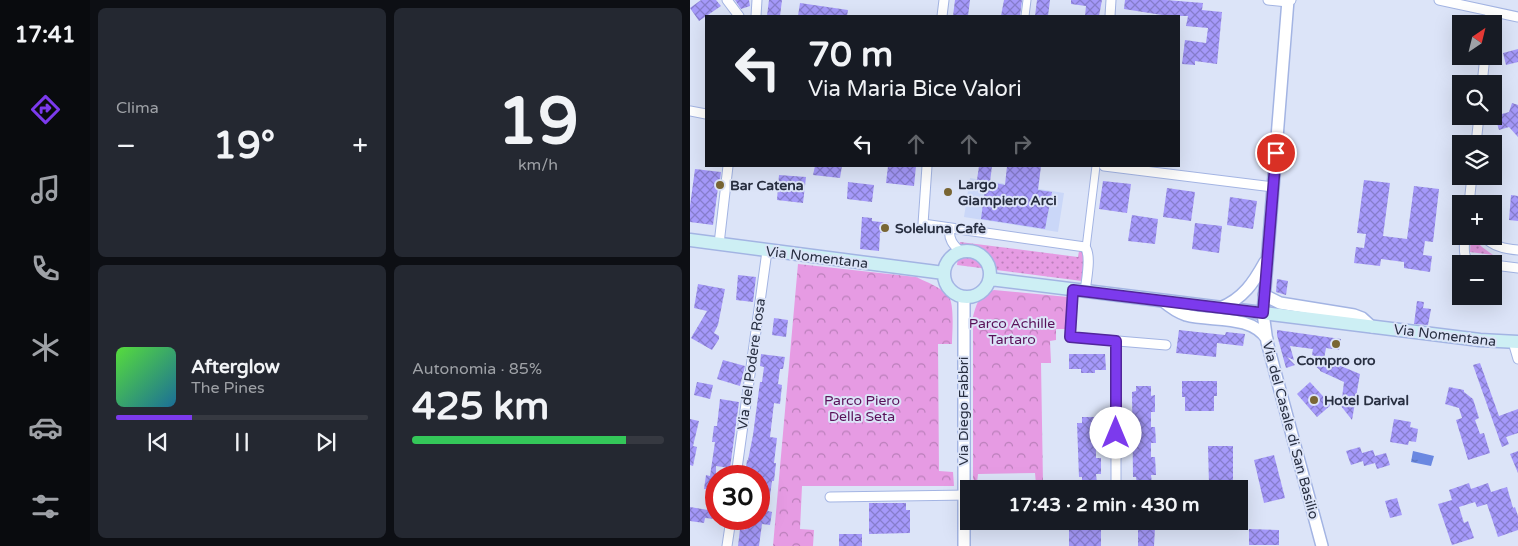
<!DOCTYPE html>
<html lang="it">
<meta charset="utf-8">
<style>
body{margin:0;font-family:"Varela Round",sans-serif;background:#242831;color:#f1f3f6;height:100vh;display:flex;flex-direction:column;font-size:19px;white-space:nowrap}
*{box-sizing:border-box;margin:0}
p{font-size:16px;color:#9ea1a6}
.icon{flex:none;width:28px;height:28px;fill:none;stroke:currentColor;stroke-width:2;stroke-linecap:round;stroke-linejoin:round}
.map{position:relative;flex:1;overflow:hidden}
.sheet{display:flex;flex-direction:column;gap:8px;padding:8px;background:#0d0f14;width:600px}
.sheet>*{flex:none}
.top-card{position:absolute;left:15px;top:15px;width:475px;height:152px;border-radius:0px;box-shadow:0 5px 20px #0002;background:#171b24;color:#f1f3f6;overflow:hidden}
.needle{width:32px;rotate:35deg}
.tools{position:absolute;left:762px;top:15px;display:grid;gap:10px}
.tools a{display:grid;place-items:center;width:50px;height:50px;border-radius:0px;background:#171b24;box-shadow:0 5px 20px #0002;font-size:25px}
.speed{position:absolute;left:15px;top:465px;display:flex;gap:10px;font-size:25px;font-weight:700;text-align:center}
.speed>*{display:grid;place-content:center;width:65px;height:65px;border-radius:50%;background:#171b24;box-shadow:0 5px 20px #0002;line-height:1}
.speed .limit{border:8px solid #d22;background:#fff;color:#111}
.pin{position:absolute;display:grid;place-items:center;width:42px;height:42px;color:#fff;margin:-21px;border:2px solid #fff;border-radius:50%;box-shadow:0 1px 5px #0007}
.me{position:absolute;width:55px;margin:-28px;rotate:0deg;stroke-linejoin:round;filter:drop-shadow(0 0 4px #0008)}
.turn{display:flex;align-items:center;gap:18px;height:105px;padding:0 20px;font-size:22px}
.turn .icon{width:65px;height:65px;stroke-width:2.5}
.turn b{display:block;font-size:35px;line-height:42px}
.lanes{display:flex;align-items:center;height:48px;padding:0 20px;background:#0003;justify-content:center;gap:25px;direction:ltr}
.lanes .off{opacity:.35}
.big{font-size:38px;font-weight:800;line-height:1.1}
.sheet .tile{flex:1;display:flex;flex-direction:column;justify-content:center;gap:8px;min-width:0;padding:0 18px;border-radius:8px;background:#242831}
.sheet .dial{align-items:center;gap:0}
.dial b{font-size:65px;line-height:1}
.song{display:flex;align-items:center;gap:15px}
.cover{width:60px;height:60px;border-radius:8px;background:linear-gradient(135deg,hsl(110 70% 55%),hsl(200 70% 35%))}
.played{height:5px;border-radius:2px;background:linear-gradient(90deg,#7c3aed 30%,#363941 30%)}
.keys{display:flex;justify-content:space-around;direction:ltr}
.heat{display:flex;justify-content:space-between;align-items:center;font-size:28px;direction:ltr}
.charge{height:8px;border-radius:4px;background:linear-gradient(90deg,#34c759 85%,#363941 0)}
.sheet .tiles{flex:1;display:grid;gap:8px;grid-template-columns:repeat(2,1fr)}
.trip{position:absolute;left:270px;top:480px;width:288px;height:50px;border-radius:0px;background:#171b24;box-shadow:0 5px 20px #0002;font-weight:800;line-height:50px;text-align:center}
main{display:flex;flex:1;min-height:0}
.menu{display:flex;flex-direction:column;width:90px;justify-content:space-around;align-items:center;background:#090b0e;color:#9ea1a6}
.menu .icon{width:35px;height:35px}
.menu .on{color:#7c3aed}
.menu b{font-size:22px;color:#f1f3f6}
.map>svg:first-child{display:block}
.built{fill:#cad7f8}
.grass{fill:url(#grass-dots)}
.forest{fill:url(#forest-crowns)}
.water{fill:url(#water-ripples)}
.building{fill:url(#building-cross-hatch)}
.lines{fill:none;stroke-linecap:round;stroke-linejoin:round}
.pedestrian-casing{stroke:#a3b4e3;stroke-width:9}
.minor-casing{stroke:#a3b4e3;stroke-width:11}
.tertiary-casing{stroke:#a3b4e3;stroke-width:14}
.secondary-casing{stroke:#a3b4e3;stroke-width:15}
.pedestrian{stroke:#fff;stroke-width:7}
.minor{stroke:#fff;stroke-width:9}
.tertiary{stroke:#fff;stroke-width:11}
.secondary{stroke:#cdeff4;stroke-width:12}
.route-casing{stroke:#51269a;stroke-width:12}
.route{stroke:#7c3aed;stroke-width:9}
.poi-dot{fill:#796634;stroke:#dce4f8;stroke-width:2}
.labels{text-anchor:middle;stroke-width:4;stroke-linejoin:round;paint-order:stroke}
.poi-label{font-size:14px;font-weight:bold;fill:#282f41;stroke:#dce4f8;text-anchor:start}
.street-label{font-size:14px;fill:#282f41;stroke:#dce4f8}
.park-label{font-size:14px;fill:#591159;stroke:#dce4f8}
</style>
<main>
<nav class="menu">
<b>17:41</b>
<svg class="icon on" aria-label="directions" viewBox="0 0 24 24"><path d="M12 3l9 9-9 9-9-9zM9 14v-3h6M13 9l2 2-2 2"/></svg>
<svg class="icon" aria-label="music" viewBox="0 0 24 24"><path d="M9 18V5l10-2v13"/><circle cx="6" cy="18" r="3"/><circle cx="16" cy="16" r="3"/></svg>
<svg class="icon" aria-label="phone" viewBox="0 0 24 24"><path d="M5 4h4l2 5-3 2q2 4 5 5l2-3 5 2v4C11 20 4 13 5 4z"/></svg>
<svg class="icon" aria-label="climate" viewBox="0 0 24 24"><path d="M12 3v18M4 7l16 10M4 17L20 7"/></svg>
<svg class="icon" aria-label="car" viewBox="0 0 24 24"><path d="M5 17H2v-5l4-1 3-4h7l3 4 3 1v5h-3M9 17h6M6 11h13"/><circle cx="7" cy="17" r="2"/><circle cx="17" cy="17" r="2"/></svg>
<svg class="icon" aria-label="filters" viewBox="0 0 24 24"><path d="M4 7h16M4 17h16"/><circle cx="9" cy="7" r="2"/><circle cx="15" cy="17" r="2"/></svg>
</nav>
<section class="sheet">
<div class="tiles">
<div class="tile"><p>Clima</p>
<div class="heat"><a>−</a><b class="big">19°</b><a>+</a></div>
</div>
<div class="tile dial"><b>19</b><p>km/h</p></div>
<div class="tile">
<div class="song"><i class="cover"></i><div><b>Afterglow</b><p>The Pines</p></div></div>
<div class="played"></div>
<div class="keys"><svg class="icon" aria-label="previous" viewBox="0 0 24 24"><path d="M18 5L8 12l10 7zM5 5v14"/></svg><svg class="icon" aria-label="pause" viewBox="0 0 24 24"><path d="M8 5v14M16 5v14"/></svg><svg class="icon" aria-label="next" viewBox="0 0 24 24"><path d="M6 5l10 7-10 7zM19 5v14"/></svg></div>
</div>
<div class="tile"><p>Autonomia · 85%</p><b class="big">425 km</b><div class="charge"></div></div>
</div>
</section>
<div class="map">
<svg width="828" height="546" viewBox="0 0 828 546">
<defs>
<pattern id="grass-dots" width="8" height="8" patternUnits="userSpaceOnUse" patternTransform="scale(1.25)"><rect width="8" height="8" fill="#e69be3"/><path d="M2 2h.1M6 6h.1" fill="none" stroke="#ba7fba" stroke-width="1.8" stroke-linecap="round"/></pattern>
<pattern id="forest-crowns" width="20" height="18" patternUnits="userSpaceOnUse" patternTransform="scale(1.25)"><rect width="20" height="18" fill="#e69be3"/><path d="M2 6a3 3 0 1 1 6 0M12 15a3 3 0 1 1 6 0" fill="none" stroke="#ba7fba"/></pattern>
<pattern id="water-ripples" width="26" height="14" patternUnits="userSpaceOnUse" patternTransform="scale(1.25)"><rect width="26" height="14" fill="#6a88e1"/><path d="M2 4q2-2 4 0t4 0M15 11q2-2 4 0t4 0" fill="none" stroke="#5770b8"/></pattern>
<pattern id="building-cross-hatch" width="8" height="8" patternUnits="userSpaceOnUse" patternTransform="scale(1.25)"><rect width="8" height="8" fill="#a599fa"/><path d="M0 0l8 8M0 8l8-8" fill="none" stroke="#867dcc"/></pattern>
</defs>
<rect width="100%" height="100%" fill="#dce4f8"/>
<path class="built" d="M280,178L374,193L368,232L274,217Z"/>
<path class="grass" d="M781,236L792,247L803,255L780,252Z
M270,242L388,257L389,251H394L392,281L267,265Z"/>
<path class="forest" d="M108,264L226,277C235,281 253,289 258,295C265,304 262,333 262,344H248L249,471L263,472L264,486H112L110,529L124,530L123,546H83Z
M304,290L378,297L376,329H366V340L360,341L361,363H351L353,484H346L345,473L288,474L287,483L283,479V317C287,302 289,295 304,290Z"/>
<path class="water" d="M723,451L744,456L741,466L721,462Z"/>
<path class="building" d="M11,0H26L31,6L9,21L0,8Z
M45,0H59L60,6L51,9Z
M79,0H92L90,16H77Z
M265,0H280L278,16H263Z
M314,0H332L330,16H311Z
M347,0H360L358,16H345Z
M381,0H412L409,16H395L396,6L381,4Z
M435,0H476L513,3L512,10L532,12L527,64L505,61V65L492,64L495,40L516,43L518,28L496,26L498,16H471L472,15L434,9Z
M110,3L158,10L157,16H108Z
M828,49V62L816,65L813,53Z
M822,103L828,105V137L819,127L809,130L805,116L819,112Z
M125,166H152L150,178L123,175Z
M198,166H226L224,186L196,183Z
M289,166H302L300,182L315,185L317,166H351L348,190L362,192L355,229L291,219L295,188L286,187Z
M5,169L31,172L29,188H28L23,225L0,222V206Z
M89,175L116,177L113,203L87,200Z
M674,180L700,183L693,236L717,239L724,186L749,189L743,242L735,241L733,255L742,256L740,272L714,268V262L691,259L690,266L664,263L666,247L674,248L676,234L667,233Z
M413,181L441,184L437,213L409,209Z
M158,182L184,185L182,202L157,199Z
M477,188L505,192L501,221L473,217Z
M821,195L828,196V221L819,220Z
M540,197L567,201L563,229L537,225Z
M442,215L468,219L465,244L438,241Z
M172,217L182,218V221L199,223L198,233H190L189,251L170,249Z
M505,223L532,226L529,253L502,249Z
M48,275L66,277L63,302L46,300Z
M587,279L598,281L596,295L586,292Z
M8,284L35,289L28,325L24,333L29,336V339L22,350L1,338L17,311L4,308Z
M727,301L734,302L733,308L741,309L738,325L724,324Z
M84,318L98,320L96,337L82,335Z
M489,330L535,335L536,332L555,334L553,346L527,343L526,357L486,353Z
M587,330L651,339L649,350L636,348L634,359L670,374L662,420L651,406L654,382L630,371V370L624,365L625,356L622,355L623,349L600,346L604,360L597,357L605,365L596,368L587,335Z
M71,354L95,357L93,369H90L88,384L92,385L90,404L84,403L80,437L87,438L84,463H86L84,481H82L78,511L82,512L80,525L72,524L69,546H48L50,529L55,530L57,519H69V476H55L57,460H58L63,435L70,382H72L74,367L70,366Z
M379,354H415L416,370H405V373H391V369H379Z
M33,360L55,366L50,386L27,379Z
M790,363L809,416L828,409V433L816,437L819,444L812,447L783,365Z
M492,381H527V396H524V411H495V397H492Z
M7,382L23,385L20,399L4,395Z
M620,382L641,405L627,417L607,394Z
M446,386H461V396L465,395V412H461V427H465L466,443H461V457H465L466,475H461L462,484H447L446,477H443L442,392L446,391Z
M759,387L774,390V392L783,399L789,418L785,420L790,434L794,433L800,453L778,460L766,420L772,418L769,408L755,404Z
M30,399L49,402L40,468L26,466V519L15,518L14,523L0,521V507L18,510L21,490L14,489L16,475L20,476L25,442H22L24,426H27Z
M392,417H406V427H411V443H406V458H411V474H406L407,483H392V477H389L387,423H392Z
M0,419L9,421L3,446L7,447L3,466L0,465Z
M704,419L721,422L720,427L728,429L726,442L719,441L718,445L700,442Z
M518,446H543V484H519Z
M670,447L672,453L683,450L685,456L696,453L700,465L687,469L685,463L674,466L673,461L661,465L656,451Z
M828,451V473L820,454Z
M584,455L595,498L574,503L564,460Z
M779,483L781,489L798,483L801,492L817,487L823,508L825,507L828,516V530L808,537L797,504L787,507L785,502L769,507L774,523L778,521L784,538L762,545L748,504L762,500L759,490Z
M707,498L712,515L700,518L695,501Z
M179,503H216V510H220V533L179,534Z
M379,521H411V546H379Z
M448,527L465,528L464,546H448Z
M559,529L589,530V545H559Z
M149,534H172V546H149Z"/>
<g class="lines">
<g class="pedestrian-casing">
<path id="pedestrian" d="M335,16L337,0
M396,248L406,166"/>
</g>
<g class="minor-casing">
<path id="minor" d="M37,0L49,16
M578,0L598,2L601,0
M749,0L828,17
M66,16L67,0
M252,16L254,0
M420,16L421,0
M799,24L800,11
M792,84L795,56
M0,111L16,114
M786,144L789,116
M237,166L233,224L395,247C402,256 396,280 395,292
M414,166L583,187
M779,204L782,176
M260,228C258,239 263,245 271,252
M775,236C774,252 771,262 790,264
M793,236C803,246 814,249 828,250
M29,244L38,166
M804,265L828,268
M383,290L380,337L476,345
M823,342L828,359
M46,476L77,251
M426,489V341
M140,497L279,495
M37,546L41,519"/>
</g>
<g class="tertiary-casing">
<path id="tertiary" d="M598,0L573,313L577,342L632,546
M574,295L590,303L664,315L672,318L682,327
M274,297V546
M473,301C480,307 487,312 496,315C521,322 561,314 577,339
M530,308C553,299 564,282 575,262"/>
</g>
<g class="secondary-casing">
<path id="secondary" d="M0,240L254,273
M254 274a23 23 0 1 1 46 0a23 23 0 1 1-46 0Z
M300,279L790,340L828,342"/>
</g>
<use href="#pedestrian" class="pedestrian"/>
<use href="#minor" class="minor"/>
<use href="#tertiary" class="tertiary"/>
<use href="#secondary" class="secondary"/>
</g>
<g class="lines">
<g class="route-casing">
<path id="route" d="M426,433V341L380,337L383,290L573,313L586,153"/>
</g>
<use href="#route" class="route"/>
</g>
<g class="poi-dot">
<circle cx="30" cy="185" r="5"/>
<circle cx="258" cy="192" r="5"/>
<circle cx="195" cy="228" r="5"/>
<circle cx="646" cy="344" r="5"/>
<circle cx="624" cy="400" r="5"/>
</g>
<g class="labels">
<g class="poi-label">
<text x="268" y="189">Largo<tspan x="268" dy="16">Giampiero Arci</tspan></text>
<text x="40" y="190">Bar Catena</text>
<text x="205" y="233">Soleluna Cafè</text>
<text x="646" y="365" text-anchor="middle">Compro oro</text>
<text x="634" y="405">Hotel Darival</text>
</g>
<g class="street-label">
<text transform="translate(127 257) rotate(7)" y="5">Via Nomentana</text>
<text transform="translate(755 335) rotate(7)" y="5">Via Nomentana</text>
<text transform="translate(61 364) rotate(-82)" y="5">Via del Podere Rosa</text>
<text transform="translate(273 411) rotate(-90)" y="5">Via Diego Fabbri</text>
<text transform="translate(601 430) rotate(75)" y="5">Via del Casale di San Basilio</text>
</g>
<g class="park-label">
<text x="322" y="328">Parco Achille<tspan x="322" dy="16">Tartaro</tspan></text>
<text x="172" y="405">Parco Piero<tspan x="172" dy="16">Della Seta</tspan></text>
</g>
</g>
</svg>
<div class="tools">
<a><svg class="needle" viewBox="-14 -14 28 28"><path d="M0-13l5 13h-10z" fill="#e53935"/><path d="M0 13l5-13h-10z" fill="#9ea1a6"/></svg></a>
<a><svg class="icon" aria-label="search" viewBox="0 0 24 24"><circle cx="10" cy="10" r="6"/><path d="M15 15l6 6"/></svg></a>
<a><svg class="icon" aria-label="layers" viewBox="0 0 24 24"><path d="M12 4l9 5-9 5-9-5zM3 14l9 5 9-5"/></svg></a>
<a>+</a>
<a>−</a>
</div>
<div class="speed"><div class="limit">30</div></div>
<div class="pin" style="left:586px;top:153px;background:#d93025"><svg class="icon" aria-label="arrive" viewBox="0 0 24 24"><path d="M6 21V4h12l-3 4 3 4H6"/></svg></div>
<svg class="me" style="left:426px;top:433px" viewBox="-20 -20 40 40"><circle r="19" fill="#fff"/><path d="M0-13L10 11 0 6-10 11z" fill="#7c3aed"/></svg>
<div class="trip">17:43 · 2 min · 430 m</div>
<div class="top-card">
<div class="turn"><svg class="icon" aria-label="left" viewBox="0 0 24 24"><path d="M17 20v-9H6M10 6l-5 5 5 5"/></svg><div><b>70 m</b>Via Maria Bice Valori</div></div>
<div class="lanes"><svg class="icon" aria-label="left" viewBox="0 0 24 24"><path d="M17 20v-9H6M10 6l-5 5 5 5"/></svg><svg class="icon off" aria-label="ahead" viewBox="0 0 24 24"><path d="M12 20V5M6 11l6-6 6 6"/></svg><svg class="icon off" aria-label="ahead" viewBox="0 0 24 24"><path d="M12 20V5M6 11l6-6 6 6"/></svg><svg class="icon off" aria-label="right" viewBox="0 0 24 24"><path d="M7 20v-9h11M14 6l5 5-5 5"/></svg></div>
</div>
</div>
</main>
